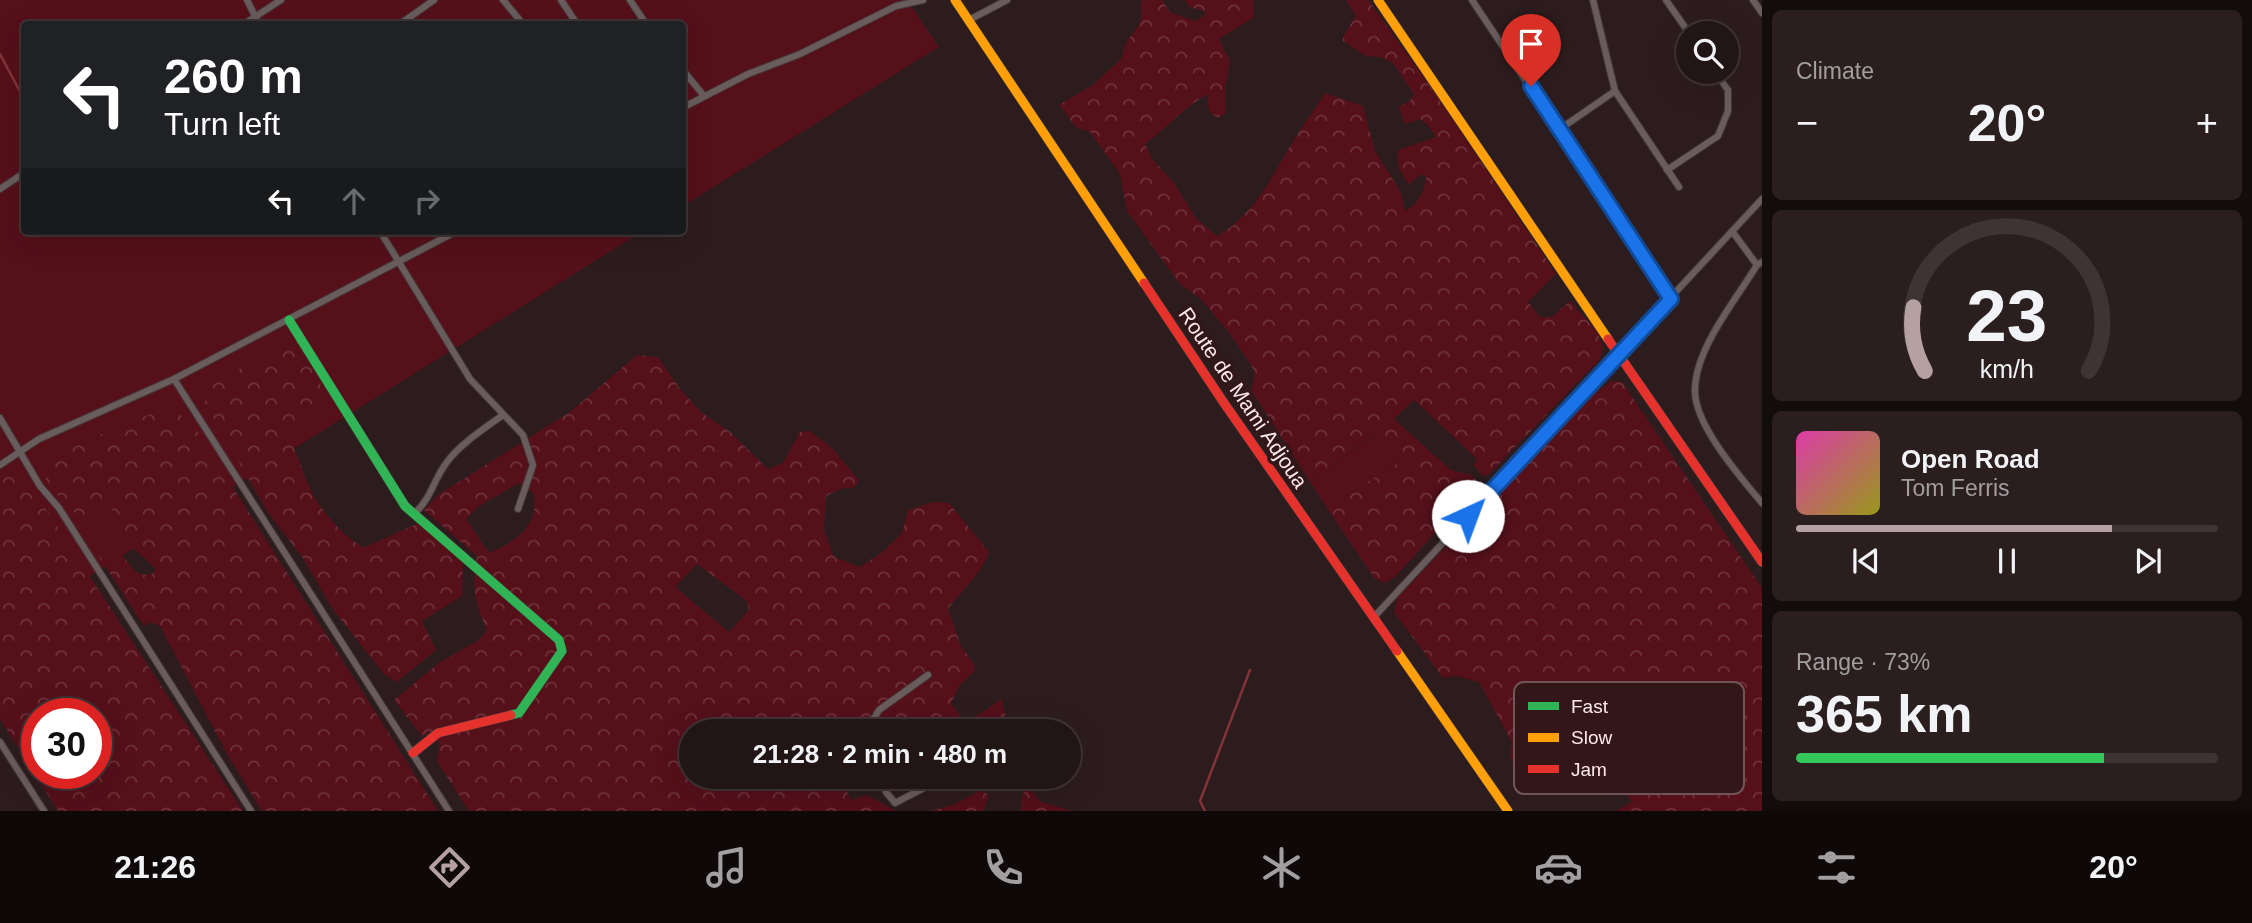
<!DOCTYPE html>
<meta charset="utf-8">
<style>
body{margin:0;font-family:Helvetica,sans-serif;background:#2a1e1f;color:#f1f3f6;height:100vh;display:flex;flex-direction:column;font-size:26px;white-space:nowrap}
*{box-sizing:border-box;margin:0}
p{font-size:23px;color:#a29fa1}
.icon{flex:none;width:38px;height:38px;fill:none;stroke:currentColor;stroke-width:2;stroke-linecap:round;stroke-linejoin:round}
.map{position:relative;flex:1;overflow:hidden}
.drawer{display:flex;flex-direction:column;gap:10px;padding:10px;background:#130c0c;width:490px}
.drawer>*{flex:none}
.hud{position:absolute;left:21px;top:21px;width:665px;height:214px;border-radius:7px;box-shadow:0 7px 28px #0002,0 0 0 2px #3f3435;background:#202124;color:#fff;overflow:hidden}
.buttons{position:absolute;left:1676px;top:21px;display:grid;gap:14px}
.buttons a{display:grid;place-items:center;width:63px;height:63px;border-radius:50%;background:#221516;box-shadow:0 7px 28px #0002,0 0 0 2px #3f3435;font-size:35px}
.speed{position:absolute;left:21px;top:698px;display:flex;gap:14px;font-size:35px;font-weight:700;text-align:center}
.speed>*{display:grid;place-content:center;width:91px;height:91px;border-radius:50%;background:#221516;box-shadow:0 7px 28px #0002,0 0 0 2px #3f3435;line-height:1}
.speed .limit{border:10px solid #d22;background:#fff;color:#111}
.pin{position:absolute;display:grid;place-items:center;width:60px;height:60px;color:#fff;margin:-72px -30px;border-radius:50% 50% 50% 0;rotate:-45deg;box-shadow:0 0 7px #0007}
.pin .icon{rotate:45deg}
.me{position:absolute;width:77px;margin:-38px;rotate:43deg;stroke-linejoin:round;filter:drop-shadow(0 0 5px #0008)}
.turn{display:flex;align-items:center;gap:24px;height:147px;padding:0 28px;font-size:32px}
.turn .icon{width:91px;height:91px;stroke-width:2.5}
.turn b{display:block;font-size:49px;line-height:60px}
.lanes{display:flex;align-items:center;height:66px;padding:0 28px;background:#0003;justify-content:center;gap:35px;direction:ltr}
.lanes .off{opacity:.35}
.big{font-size:52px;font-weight:600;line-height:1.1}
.drawer .widget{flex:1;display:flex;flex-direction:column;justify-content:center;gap:10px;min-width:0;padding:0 24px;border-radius:10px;background:#2a1e1f}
.drawer .dial{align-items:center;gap:0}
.dial svg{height:182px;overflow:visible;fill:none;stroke:#3f3435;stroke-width:7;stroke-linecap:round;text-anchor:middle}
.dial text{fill:#f1f3f6;stroke:none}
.song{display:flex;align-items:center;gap:21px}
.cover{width:84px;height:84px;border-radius:10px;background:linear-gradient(135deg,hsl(320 70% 55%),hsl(60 70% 35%))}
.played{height:7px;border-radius:4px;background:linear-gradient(90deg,#b5a1a2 75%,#3f3435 75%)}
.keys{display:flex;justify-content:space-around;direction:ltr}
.heat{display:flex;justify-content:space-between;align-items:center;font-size:38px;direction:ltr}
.charge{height:10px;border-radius:5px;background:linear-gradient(90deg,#34c759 73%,#3f3435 0)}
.trip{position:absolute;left:679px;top:719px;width:402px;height:70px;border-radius:35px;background:#221516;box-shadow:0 7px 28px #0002,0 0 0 2px #3f3435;font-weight:600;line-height:70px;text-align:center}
.dock{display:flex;height:112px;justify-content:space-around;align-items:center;background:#0e0809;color:#a29fa1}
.dock .icon{width:49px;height:49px}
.dock .current{color:#b5a1a2}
.dock b{font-size:32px;color:#f1f3f6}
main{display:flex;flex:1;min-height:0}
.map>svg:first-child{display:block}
.grass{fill:#55101a}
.forest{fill:url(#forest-crowns);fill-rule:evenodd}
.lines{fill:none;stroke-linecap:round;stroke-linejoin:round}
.stream{stroke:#823338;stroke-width:2.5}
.street-casing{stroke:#46393a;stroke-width:8}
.fast-casing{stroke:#46393a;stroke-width:10}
.slow-casing{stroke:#46393a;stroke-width:10}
.jam-casing{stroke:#46393a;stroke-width:10}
.street{stroke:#695c5c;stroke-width:6}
.fast{stroke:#30b455;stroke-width:9}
.slow{stroke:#ff9f0a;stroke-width:9}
.jam{stroke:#e5322d;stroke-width:9}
.route-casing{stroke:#114b97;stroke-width:18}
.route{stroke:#1a73e8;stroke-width:12}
.labels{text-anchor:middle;stroke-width:7;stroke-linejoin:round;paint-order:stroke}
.street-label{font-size:21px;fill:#fee9e9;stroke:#331617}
.key{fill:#331617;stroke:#705556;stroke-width:2}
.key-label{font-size:19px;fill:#fee9e9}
</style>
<main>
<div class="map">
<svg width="1762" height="811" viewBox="0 0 1762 811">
<defs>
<pattern id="forest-crowns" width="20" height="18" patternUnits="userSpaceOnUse" patternTransform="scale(1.75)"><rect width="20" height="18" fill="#55101a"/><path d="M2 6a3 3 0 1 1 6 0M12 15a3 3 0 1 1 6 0" fill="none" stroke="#6e333b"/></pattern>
</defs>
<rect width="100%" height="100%" fill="#2d1c1d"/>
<path class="grass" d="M0,0H907L939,47L683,206L682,24H24V231H643L0,632Z
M1375,433L1399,457L1398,463L1353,491L1331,514L1311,483Z"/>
<path class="forest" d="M1142,0H1162L1170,12L1195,21L1204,16L1205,11L1189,7L1185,0H1253L1254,17L1219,39L1230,61L1225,88L1226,113L1218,118C1206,112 1209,105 1208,94C1185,106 1166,129 1145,144L1153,160L1174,183L1196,218L1217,236C1253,217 1272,176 1292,143C1302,126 1314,110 1325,93L1363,106L1375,151L1401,192L1405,211C1417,206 1426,189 1426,176L1422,174L1409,184C1400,173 1396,165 1398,150L1436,137L1427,124L1420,119L1405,124L1399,107L1410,101L1414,94L1393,63L1380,57L1366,56L1343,41V37L1356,16L1346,0H1368L1432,89L1556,274L1528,302L1540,317H1552L1570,301L1597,332L1603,347L1600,359L1487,476L1482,475L1474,466L1477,459L1414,400L1394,419L1451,470L1472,475L1479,483L1476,488L1395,577L1385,583L1375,579L1331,514L1353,491L1398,463L1399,457L1374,433L1311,483L1251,390L1255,375L1251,365L1231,335L1201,299L1179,283L1127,211L1120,174L1090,132L1076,127L1059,105L1093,85L1122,58C1125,36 1133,38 1140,22C1143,15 1139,7 1142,0Z
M285,347L302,354L321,381L319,395L291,442C300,459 305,481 315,498C322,511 350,544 365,547L419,523L463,560L462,596L422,621L436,650L397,682L384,674L332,608L303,558L269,514L205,404L206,392L216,380Z
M637,355L658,357L680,389L701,412L730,432L768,469L783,463L800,432L810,431L832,448L859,480L855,487L840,489L826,496L824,530L834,557L860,567L884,551L902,533L908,510L933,502L949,503L989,552C982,573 962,590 948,609L961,646L974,664V672L959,686L951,704L966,723L1002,699L1007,725L995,732H882L879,728L876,732H691V777H840L851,800L867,795L896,811H469L437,761L440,743L430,732L422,736L394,700L440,662L479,640L487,631C475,602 471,588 477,556L424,510L438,495L570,412ZM519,483L533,493C541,524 516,542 489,553L466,519L479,506ZM697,564L747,601L749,610L729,632L675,587Z
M1611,381L1622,382L1762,588V811H1616L1632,802L1611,770L1601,766L1557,792L1546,794L1523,777L1510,757L1512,742L1479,682L1457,676L1443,678L1394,612L1398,597L1583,403Z
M167,407L174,409L196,429L438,811H262L227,754L160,626L150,622L144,626L96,552L92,539C101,546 112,550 121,556C134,565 133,579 154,573L155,568C140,551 120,546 123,522L111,508L90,526L84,523L46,483V467L68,448Z
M19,468L243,811H58L0,719V470ZM96,714V774H37V714Z
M882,777H900L903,781L899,789L893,792L888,789Z
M1028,787L1041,802L1073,811H1021L1022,795Z
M981,790L989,795L984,811H931L955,804Z"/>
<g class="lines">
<path class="stream" d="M0,54L24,99
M1205,811L1200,801L1250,670"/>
<g class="street-casing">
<path id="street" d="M247,0L259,24
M503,0L523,24
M561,0L577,24
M630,0L646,24
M1472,0L1671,299
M1593,0L1615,91L1679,187
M1666,0L1689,33
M1753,0L1762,13
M969,20L1007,0
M244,24L281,0
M400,24L434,0
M682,69L704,96
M682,108L748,74L800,54L896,6L923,0
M1560,129L1615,91
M1667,170L1718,136L1728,111V90L1715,72
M0,189L24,173
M380,231L470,379L523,435L533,465L518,509
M1732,231L1757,265
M1762,262L1757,265C1736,300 1696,347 1695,389C1693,423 1740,477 1762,503
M174,379L449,811
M0,418L40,486L59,508L251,811
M0,465L39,439L174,379L457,231
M414,514C433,496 432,482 447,462C460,444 485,428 503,415
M1374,617L1762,199
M866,732L879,710L928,675
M0,742L44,811
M880,777L886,792L895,803L924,788"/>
</g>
<g class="fast-casing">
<path id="fast" d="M289,320L405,506L559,640L562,651L519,713L511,715"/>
</g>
<g class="slow-casing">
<path id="slow" d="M955,0L1144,283
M1378,0L1608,339
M1397,651L1508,811"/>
</g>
<g class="jam-casing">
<path id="jam" d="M1144,283L1224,403L1397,651
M1608,339L1762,562
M413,753L438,733L511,715"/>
</g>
<use href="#street" class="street"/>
<use href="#fast" class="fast"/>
<use href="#slow" class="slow"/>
<use href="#jam" class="jam"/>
</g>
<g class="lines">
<g class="route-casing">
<path id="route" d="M1468,516L1671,299L1531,86"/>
</g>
<use href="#route" class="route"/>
</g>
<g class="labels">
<g class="street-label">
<text transform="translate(1243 398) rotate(56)" y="7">Route de Mami Adjoua</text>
</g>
</g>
<rect x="1514" y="682" width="230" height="112" rx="10" class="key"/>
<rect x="1528" y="702" width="31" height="8" fill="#30b455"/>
<rect x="1528" y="733" width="31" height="9" fill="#ff9f0a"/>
<rect x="1528" y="765" width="31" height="8" fill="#e5322d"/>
<g class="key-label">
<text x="1571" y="713">Fast</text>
<text x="1571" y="744">Slow</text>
<text x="1571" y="776">Jam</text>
</g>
</svg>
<div class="buttons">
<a><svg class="icon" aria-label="search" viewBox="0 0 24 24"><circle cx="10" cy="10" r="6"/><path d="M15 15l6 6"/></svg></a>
</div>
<div class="speed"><div class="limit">30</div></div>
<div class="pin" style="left:1531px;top:86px;background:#d93025"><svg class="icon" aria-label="arrive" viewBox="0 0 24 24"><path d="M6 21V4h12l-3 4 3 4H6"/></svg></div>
<svg class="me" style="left:1468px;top:516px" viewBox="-20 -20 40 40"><circle r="19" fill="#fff"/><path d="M0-13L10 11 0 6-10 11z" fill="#1a73e8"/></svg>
<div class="trip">21:28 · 2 min · 480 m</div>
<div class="hud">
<div class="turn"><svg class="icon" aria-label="left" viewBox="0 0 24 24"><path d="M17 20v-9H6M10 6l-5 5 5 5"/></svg><div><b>260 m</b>Turn left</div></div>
<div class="lanes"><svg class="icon" aria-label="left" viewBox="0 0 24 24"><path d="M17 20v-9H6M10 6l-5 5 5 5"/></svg><svg class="icon off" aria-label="ahead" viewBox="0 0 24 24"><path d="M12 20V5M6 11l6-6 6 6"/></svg><svg class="icon off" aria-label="right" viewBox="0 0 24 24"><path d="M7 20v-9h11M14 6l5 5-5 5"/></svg></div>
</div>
</div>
<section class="drawer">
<div class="widget"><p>Climate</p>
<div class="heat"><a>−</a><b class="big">20°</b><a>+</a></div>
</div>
<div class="widget dial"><svg viewBox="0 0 100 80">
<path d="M14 69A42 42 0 1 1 86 69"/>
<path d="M14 69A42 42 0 0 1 9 41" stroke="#b5a1a2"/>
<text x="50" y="56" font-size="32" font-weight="700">23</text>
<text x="50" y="72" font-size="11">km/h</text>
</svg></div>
<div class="widget">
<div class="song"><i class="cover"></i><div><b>Open Road</b><p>Tom Ferris</p></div></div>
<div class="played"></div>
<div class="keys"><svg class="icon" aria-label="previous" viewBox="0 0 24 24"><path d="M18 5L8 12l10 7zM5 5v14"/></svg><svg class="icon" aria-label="pause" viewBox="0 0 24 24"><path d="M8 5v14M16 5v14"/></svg><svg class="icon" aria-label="next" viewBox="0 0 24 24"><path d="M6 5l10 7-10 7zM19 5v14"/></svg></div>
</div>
<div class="widget"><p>Range · 73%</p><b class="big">365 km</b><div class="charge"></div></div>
</section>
</main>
<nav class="dock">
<b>21:26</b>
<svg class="icon current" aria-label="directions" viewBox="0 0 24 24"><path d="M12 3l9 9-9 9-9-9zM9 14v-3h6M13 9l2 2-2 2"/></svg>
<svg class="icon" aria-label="music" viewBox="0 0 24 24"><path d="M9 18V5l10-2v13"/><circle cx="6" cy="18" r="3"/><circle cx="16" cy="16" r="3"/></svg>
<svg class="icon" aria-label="phone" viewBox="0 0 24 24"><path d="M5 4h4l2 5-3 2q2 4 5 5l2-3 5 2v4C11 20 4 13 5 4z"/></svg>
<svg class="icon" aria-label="climate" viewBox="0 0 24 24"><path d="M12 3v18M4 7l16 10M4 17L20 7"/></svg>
<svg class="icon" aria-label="car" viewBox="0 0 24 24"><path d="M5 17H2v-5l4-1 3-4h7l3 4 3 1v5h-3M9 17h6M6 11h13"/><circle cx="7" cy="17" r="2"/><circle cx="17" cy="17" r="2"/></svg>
<svg class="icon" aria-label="filters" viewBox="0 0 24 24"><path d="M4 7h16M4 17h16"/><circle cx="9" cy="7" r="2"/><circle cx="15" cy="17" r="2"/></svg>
<b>20°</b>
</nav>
